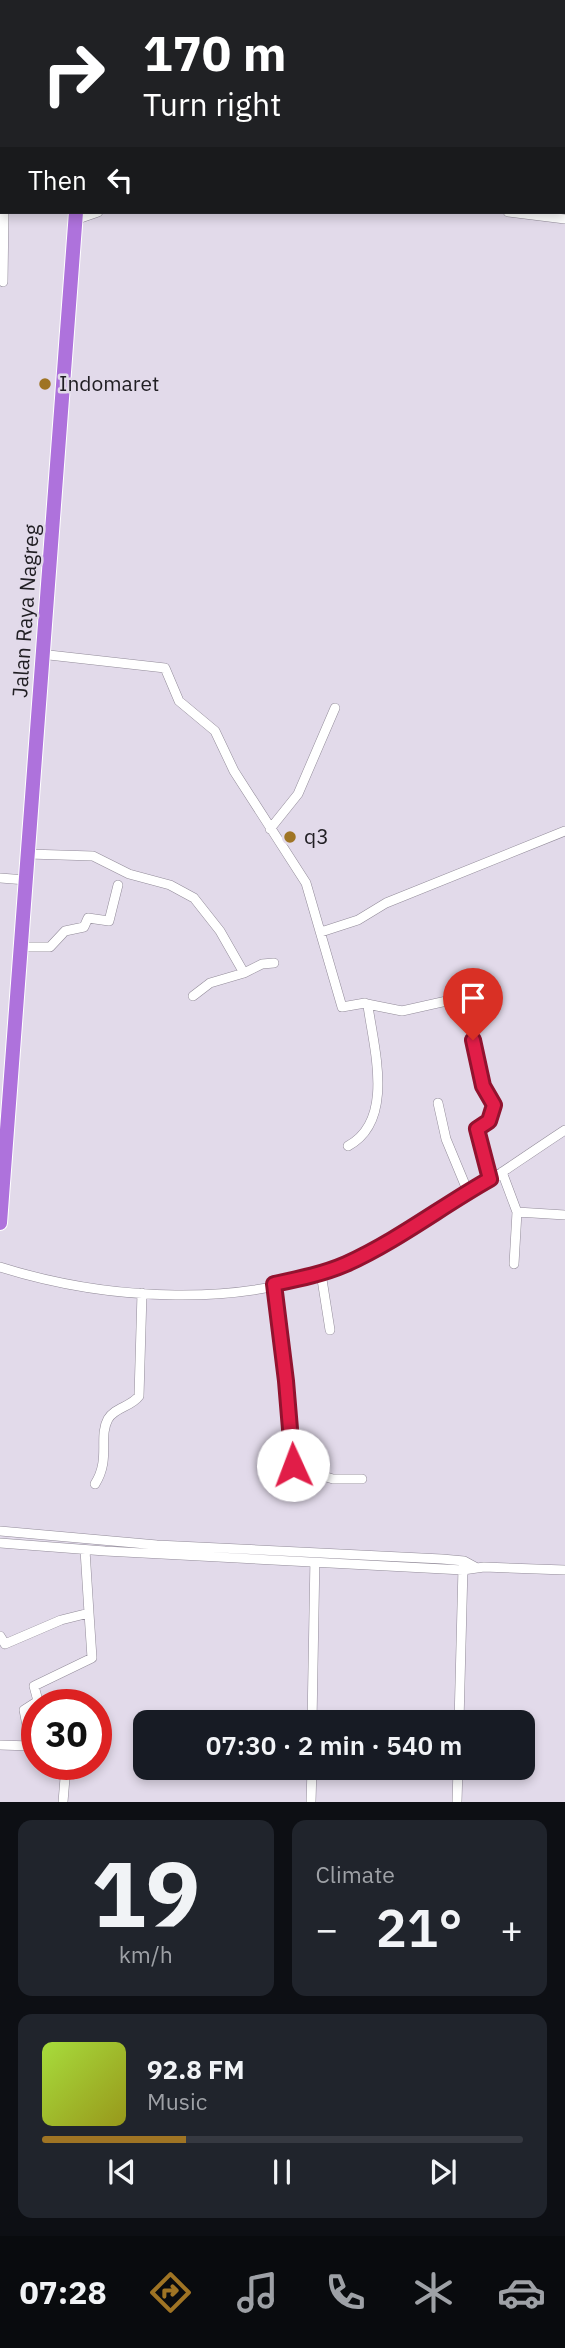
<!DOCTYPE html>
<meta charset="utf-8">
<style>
body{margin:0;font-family:"IBM Plex Sans",sans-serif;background:#20242c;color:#f1f3f6;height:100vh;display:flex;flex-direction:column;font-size:26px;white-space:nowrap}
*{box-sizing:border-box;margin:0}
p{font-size:23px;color:#9ea1a6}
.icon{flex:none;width:38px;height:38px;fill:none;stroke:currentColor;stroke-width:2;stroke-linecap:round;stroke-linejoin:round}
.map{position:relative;height:1802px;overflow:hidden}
.side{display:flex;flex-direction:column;gap:18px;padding:18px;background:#0d0f14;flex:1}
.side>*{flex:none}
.hud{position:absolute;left:0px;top:0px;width:565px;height:214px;box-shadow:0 4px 10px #0003;background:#202124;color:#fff;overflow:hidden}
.speed{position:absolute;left:21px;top:1689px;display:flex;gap:14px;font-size:35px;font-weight:700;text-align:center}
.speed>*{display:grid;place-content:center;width:91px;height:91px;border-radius:50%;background:#171b24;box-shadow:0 4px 10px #0003;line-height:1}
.speed .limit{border:10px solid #d22;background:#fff;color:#111}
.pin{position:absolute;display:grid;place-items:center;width:60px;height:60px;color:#fff;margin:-72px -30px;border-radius:50% 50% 50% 0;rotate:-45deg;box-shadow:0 0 7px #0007}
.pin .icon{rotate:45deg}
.me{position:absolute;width:77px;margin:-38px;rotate:358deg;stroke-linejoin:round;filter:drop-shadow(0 0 5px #0008)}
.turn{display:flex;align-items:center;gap:24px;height:147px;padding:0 28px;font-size:32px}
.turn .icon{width:91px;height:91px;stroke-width:2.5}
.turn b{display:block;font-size:49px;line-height:60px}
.then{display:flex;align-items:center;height:66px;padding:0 28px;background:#0003;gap:14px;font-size:26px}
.big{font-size:52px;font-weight:600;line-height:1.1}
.side .tile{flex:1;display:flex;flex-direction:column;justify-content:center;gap:10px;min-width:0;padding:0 24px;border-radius:14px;background:#20242c}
.side .dial{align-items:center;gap:0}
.dial b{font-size:91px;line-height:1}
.song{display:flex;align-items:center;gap:21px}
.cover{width:84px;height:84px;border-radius:10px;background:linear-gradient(135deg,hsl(80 70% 55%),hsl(60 70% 35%))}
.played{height:7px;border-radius:4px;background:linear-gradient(90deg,#9f7424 30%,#363941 30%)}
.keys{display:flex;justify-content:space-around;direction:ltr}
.heat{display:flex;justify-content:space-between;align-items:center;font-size:38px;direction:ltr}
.side .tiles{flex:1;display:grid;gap:18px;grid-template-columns:1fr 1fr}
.tile:last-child{grid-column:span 2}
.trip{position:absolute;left:133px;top:1710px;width:402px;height:70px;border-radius:14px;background:#171b24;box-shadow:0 4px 10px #0003;font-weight:600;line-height:70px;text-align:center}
.menu{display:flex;height:112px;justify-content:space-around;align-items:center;background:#090b0e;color:#9ea1a6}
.menu .icon{width:49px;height:49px}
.menu .current{color:#9f7424}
.menu b{font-size:32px;color:#f1f3f6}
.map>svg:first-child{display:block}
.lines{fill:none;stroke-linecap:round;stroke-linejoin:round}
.minor-casing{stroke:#928b99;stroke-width:10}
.highway-casing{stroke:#fff;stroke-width:16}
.minor{stroke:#fff;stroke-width:9}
.highway{stroke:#ae72dc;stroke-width:14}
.rail-casing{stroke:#5b5760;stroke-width:4.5}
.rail{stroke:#e2daea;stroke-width:2;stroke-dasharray:5;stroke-linecap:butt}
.route-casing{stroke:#92132f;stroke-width:18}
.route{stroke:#e11d48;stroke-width:12}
.poi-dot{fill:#9f7424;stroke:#e2daea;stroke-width:2.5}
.labels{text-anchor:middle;stroke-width:5;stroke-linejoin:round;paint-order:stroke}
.poi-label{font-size:21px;fill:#201e23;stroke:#e2daea;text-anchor:start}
.street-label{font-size:21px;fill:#201e23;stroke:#e2daea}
</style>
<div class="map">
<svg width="565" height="1802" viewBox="0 0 565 1802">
<rect width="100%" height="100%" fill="#e2daea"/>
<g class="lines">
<g class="minor-casing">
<path id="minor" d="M431,0V2
M10,2V0
M231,2L232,0
M376,2V0
M564,19H565
M564,131H565
M0,160L2,161
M508,212L565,219
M75,220L98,212
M3,282L4,212
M40,654L165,668L179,701L215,731L234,771L306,883L342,1007L365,1003L368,1006C374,1049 395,1121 348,1146
M270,829L298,794L335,708
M28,854L93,856L129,874L170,885L194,898L220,931L244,973L262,964L274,963
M0,878L26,880
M321,932L358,920L386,903L565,831
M21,947H50L65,931L84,927L88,918L109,921L118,885
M193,996L210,983L244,973
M367,1004L402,1011L460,998L471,1020L477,1065L494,1105L489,1121L477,1129L490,1179
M438,1103L446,1139L468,1192
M502,1172L517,1212L565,1215
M514,1264L517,1212
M0,1267C105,1300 246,1310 348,1263C425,1228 495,1176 565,1130
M321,1273L330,1330
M273,1285L286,1381L293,1467L333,1479H362
M95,1484C111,1459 98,1437 108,1419C115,1407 131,1407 139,1396L142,1293
M0,1531L157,1545L442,1559L464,1561L475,1567
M0,1543L105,1551L463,1570L484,1567L565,1570
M0,1636L5,1644L61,1620L89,1613L85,1550
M312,1722L315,1556
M459,1722L463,1567
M96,1743V1746
M0,1745L31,1746L24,1710L38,1701L34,1686L92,1658L89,1613
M63,1802L65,1778L75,1764
M311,1802L312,1768
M457,1802L458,1768"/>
</g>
<g class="highway-casing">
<path id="highway" d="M82,2V0
M0,1223L76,212"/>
</g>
<use href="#minor" class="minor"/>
<use href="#highway" class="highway"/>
<g class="rail-casing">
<path id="rail" d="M3,2V0
M0,94L2,40"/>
</g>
<use href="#rail" class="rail"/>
</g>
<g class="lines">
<g class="route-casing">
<path id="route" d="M293,1465L286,1381L274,1284C298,1279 323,1274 346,1264C397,1241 442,1206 490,1179L477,1129L489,1121L494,1105L483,1086L473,1040"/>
</g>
<use href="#route" class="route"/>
</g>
<g class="poi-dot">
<circle cx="45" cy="384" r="7"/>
<circle cx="290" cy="837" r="7"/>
</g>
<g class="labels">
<g class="poi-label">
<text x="59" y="391">Indomaret</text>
<text x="304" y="844">q3</text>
</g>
<g class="street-label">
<text transform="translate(26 611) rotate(-86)" y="7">Jalan Raya Nagreg</text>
</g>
</g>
</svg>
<div class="speed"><div class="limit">30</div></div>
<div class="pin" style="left:473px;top:1040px;background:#d93025"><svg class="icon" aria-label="arrive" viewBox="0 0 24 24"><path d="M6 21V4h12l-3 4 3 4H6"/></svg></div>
<svg class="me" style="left:293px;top:1465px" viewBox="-20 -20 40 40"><circle r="19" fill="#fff"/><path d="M0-13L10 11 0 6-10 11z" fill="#e11d48"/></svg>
<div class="trip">07:30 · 2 min · 540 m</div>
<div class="hud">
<div class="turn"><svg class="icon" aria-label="right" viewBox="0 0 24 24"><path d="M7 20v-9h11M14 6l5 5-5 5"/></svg><div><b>170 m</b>Turn right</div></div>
<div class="then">Then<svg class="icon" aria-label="left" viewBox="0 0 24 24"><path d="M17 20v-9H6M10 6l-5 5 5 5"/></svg></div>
</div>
</div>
<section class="side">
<div class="tiles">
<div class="tile dial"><b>19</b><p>km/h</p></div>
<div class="tile"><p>Climate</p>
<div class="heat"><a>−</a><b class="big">21°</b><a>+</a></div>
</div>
<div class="tile">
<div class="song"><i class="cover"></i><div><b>92.8 FM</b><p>Music</p></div></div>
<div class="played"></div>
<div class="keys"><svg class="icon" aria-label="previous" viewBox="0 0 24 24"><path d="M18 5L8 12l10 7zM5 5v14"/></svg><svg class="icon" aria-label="pause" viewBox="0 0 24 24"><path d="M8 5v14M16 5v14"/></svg><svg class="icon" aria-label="next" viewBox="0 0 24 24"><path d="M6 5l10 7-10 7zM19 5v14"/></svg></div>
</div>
</div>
</section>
<nav class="menu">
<b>07:28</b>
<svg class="icon current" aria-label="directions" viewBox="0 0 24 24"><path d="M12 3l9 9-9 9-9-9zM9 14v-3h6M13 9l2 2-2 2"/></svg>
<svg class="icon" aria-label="music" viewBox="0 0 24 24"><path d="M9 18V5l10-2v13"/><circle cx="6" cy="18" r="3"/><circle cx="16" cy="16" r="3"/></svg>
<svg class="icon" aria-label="phone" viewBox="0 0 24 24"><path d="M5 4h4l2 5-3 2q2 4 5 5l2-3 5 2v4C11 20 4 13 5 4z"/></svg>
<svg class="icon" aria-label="climate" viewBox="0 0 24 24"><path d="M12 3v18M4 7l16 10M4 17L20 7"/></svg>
<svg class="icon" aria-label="car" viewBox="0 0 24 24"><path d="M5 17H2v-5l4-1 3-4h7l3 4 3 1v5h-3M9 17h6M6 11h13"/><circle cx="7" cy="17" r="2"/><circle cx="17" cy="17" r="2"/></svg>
</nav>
